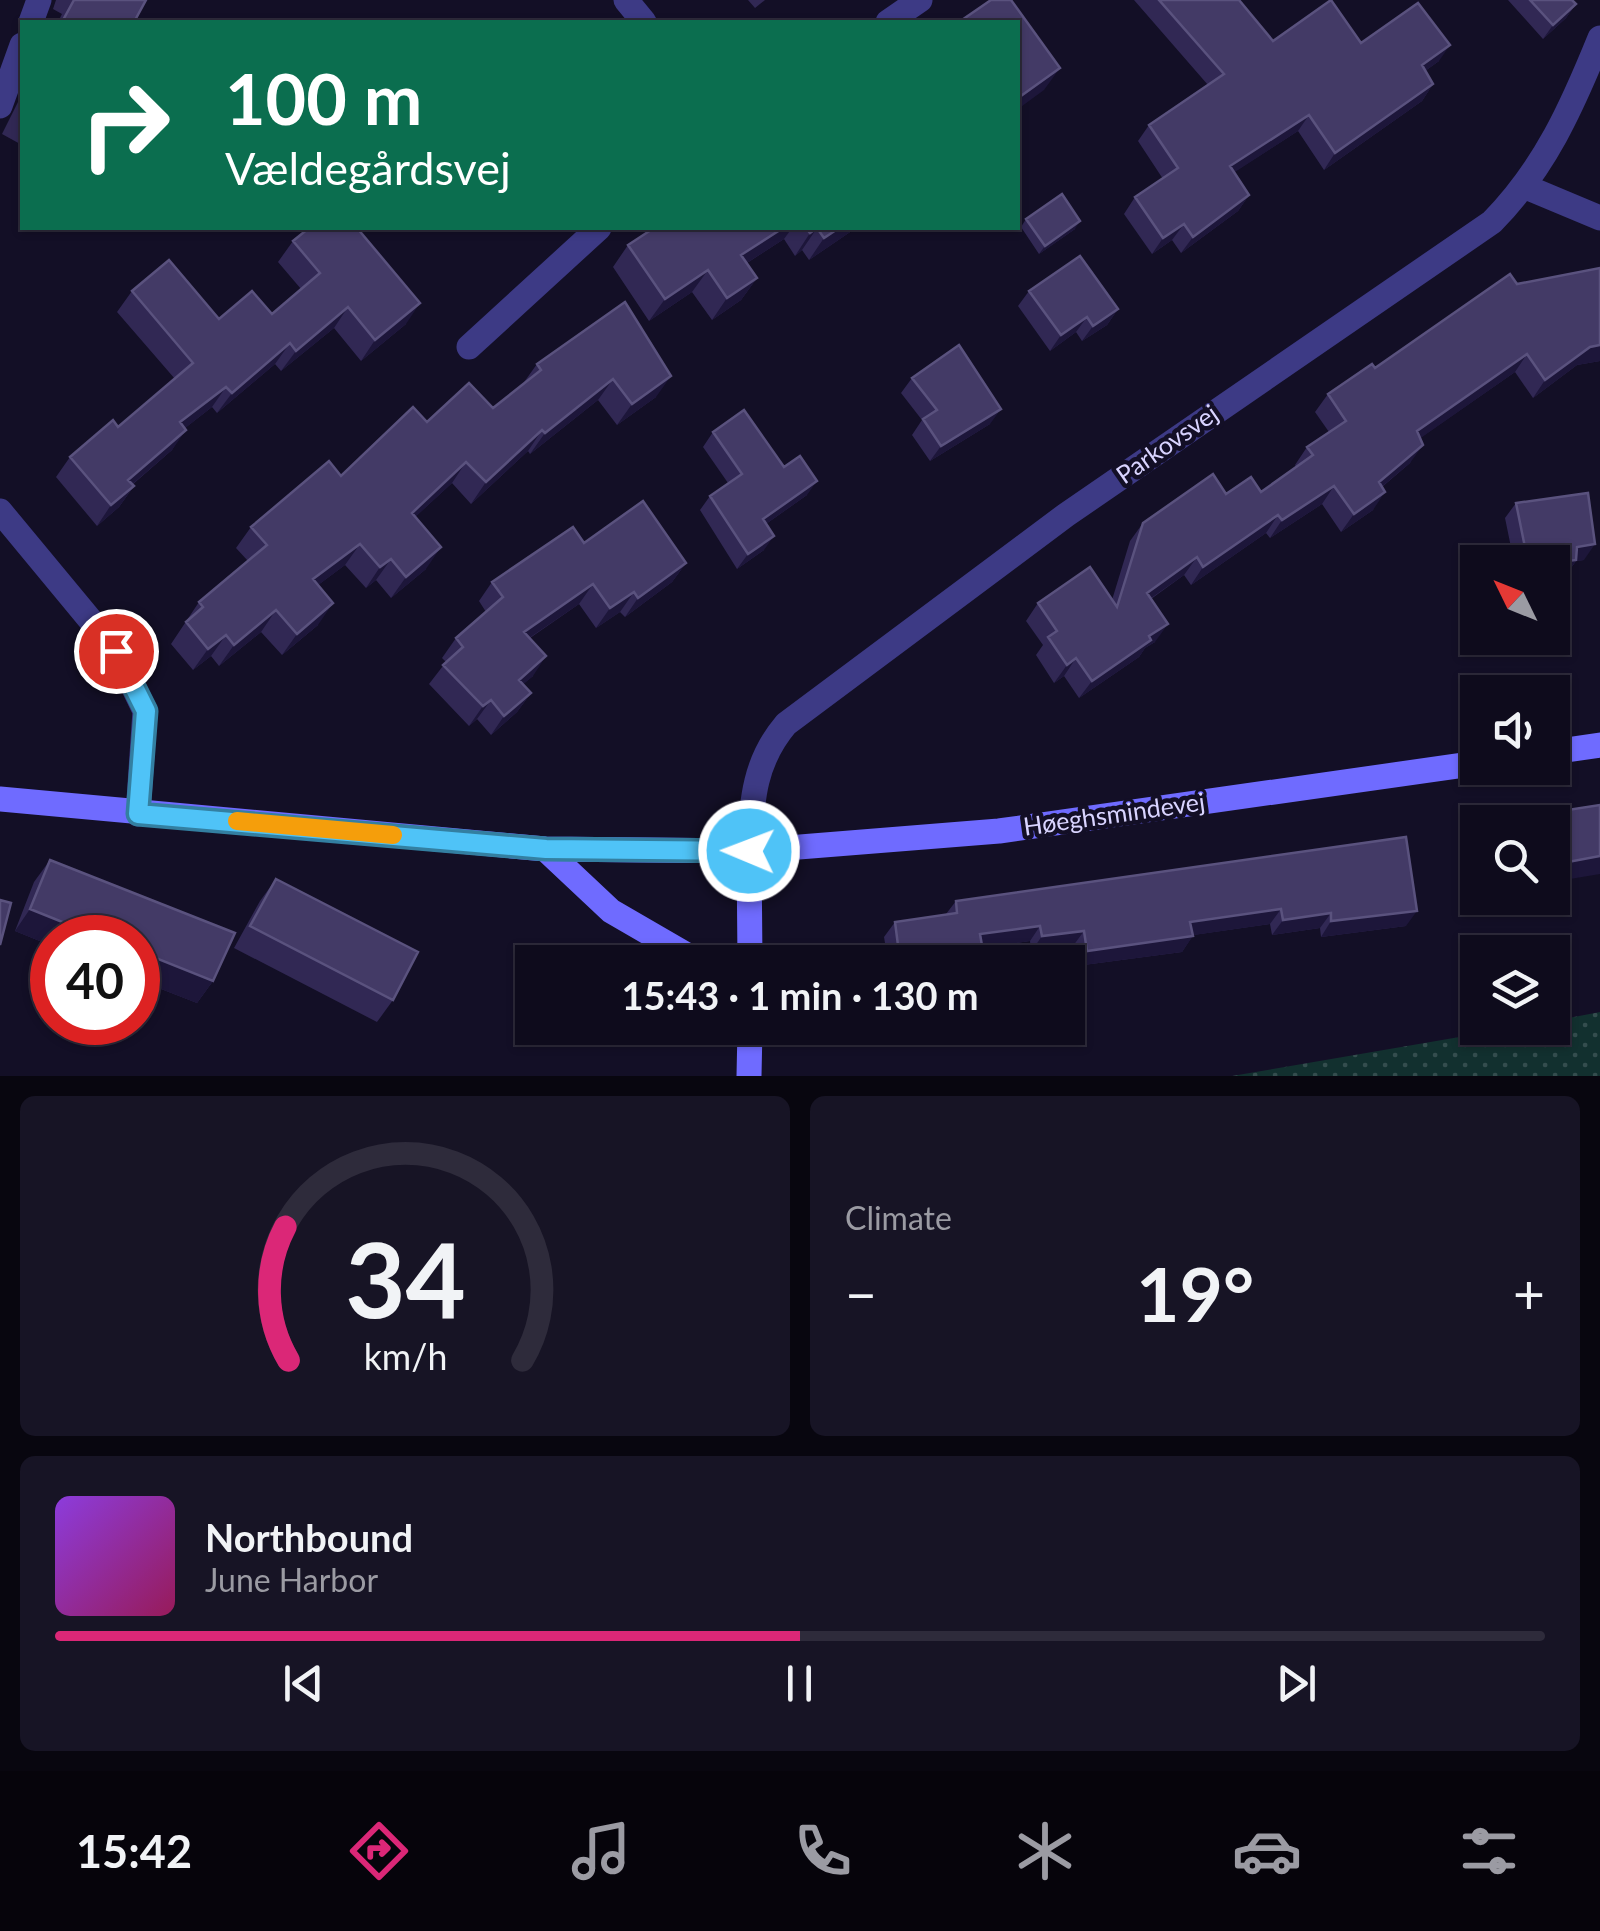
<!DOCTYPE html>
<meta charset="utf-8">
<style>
body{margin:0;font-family:Lato,sans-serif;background:#171425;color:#f1f3f6;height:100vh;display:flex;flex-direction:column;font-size:38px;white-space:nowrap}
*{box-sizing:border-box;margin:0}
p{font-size:32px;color:#9b9ba3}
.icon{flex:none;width:55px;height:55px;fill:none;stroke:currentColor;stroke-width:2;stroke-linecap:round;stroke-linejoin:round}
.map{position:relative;height:1076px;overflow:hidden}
.side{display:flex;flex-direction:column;gap:20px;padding:20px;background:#08060f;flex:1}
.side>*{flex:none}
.banner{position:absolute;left:20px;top:20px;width:1000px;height:210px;border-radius:0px;box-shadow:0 2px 8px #0004,0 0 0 2px #2e2b3b;background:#0b6e4f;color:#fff;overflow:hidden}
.needle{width:65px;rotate:313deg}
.buttons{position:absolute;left:1460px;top:545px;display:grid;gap:20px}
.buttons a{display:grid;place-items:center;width:110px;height:110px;border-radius:0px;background:#0e0b1c;box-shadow:0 2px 8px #0004,0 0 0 2px #2e2b3b;font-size:50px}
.speed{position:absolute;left:30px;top:915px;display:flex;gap:20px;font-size:50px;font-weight:700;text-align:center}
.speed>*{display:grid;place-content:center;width:130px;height:130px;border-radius:50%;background:#0e0b1c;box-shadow:0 2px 8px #0004,0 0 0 2px #2e2b3b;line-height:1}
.speed .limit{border:15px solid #d22;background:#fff;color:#111}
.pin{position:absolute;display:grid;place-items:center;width:85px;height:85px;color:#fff;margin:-42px;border:5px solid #fff;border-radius:50%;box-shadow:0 2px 10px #0007}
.me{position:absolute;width:110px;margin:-55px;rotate:271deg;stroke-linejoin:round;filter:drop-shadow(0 0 8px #0008)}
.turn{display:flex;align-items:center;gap:35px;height:210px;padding:0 40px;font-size:45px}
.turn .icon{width:130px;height:130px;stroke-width:2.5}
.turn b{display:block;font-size:70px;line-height:85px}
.big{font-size:75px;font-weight:700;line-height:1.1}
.side .card{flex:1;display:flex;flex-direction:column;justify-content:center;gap:15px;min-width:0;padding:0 35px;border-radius:15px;background:#171425}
.side .dial{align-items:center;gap:0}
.dial svg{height:260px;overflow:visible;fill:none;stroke:#2e2b3b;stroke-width:7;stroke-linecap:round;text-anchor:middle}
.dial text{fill:#f1f3f6;stroke:none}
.song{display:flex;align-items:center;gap:30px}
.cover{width:120px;height:120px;border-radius:15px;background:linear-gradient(135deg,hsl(270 70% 55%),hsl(330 70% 35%))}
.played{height:10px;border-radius:5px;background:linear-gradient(90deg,#db2777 50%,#2e2b3b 50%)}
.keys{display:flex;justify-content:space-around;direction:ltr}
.heat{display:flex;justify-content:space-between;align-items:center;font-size:55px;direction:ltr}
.side .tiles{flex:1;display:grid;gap:20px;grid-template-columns:1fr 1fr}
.card:last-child{grid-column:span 2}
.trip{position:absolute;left:515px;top:945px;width:570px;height:100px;border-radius:0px;background:#0e0b1c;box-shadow:0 2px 8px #0004,0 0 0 2px #2e2b3b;font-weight:700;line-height:100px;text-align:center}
.dock{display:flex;height:160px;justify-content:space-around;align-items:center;background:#06040b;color:#9b9ba3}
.dock .icon{width:70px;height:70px}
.dock .current{color:#db2777}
.dock b{font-size:45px;color:#f1f3f6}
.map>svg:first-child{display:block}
.garden{fill:url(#garden-dots)}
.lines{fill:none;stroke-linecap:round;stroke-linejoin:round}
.street{stroke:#3d3a85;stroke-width:25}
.secondary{stroke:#6f6bff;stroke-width:25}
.wall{fill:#312854}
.shaded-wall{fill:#1d163a}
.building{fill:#433a66;stroke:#5a527e;stroke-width:2.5}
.route-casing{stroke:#337fa1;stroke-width:25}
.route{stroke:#4fc3f7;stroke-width:18}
.slow{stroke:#f59e0b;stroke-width:18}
.labels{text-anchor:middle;stroke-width:9;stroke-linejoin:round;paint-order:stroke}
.street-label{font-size:25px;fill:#d9d4ff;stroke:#130f26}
</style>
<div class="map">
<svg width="1600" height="1076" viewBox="0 0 1600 1076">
<defs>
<pattern id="garden-dots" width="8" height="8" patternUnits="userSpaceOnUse" patternTransform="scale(2.5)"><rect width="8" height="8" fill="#12302f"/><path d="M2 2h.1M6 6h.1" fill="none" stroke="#344d4e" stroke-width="1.8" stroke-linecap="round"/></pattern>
</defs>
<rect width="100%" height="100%" fill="#130f26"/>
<path class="garden" d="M1600,1012V1076H1232L1512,1028H1552L1553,1021Z"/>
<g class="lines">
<path class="street" d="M626,0L644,22
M31,22L39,0
M888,22L920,0
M0,106L22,45
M1526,187L1600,218
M469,347L599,228
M0,511L116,651L145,711L138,814
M749,851C752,802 753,763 786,724L1066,515L1492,222C1545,168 1572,107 1600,38"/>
<path class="secondary" d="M1552,752L1600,745
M0,799L545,849L749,851L999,831L1478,763
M545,849L611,911L699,962
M749,851L750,962
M749,1076L750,1028"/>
</g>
<path class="wall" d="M56,0H146L134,22H58L62,14L53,9Z
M748,0H765L755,8Z
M1134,0H1239L1273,41L1361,43L1439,61L1425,71L1433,84L1422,101L1324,170L1298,131L1234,172L1249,195L1238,211L1181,253L1172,240L1152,254L1124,214L1135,197L1163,179L1138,141L1149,125L1208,85Z
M1508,0H1572L1576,4L1566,18L1543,39Z
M22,94V145L2,134Z
M1026,219L1075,229L1039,254L1021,227Z
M654,228H856L809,260L802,250L795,256L784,239L747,263L757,278L741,300L712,320L692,292L649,321L613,267L628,245Z
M293,241L406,324L361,361L334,328L281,371L275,364L217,413L212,407L185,428L172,450L132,485L134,486L119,507L97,526L56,477L70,457L118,427L175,379L117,312L132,291L219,319L272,314L301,289L278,262Z
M1600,268V361L1577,365L1533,398L1515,372L1420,438L1410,463L1382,487L1373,510L1341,532L1322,504L1270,538L1266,533L1191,585L1184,575L1151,599L1155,642L1145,648L1139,657L1079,698L1064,676L1054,683L1036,655L1043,645L1026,621L1038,603L1112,600L1130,541L1143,523L1226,494L1261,492L1296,467L1295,465L1307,447L1329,432L1315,412L1328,394L1375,368L1517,284Z
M1029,291L1118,309L1107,325L1082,341L1076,332L1050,351L1018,306Z
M625,302L656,397L617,425L598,400L530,454L528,451L471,504L452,483L415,517L426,569L391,598L376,580L366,588L345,565L318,585V625L282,655L261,632L219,666L211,656L193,670L171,644L199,602L248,561L236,548L251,527L341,476L427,422L493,408L522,385L537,364Z
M912,378L990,424L930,461L912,435L922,420L901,393Z
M713,432L784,467L807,495L766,524L764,550L737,569L700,510L710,496L728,483L703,447Z
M1516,503L1584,560L1576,561L1566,575L1552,562H1514L1505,518Z
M584,543L686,563L672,582L625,617L620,612L596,628L579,604L530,638L533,676L523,684L531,693L517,712L491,735L477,719L469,726L429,684L446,662L442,658L456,638L486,612L479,601L492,582Z
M1406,837V926L1321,937L1320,928L1272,935L1270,924L1193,935L1182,952L1076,966L1073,946L1031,952L1030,941L982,948L980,962H866L870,957L887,955L884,937L895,922L946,914L956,901Z
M50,860L213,981L197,1003L138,980V938H52V946L15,931L34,882Z
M276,879L393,1000L377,1022L234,948L260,901Z"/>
<path class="shaded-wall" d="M1576,4L1566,18L1543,39L1553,25Z
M1450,45L1439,61L1411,81L1422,65Z
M1060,68L1044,90L1018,109V98Z
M1433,84L1422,101L1324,170L1335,153Z
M1309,115L1298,131L1218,183L1230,166Z
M1249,195L1238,211L1181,253L1193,237Z
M1080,221L1075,229L1039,254L1045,246Z
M1184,224L1172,240L1152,254L1163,238Z
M783,228H792L784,239L725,277L741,255Z
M817,228L802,250L795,256L810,233Z
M839,228H856L809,260L824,238Z
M708,270L692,292L649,321L665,299Z
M757,278L741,300L712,320L727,298Z
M420,303L406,324L361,361L375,340Z
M348,307L334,328L281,371L296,351Z
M1118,309L1107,325L1082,341L1093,326Z
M1087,317L1076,332L1050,351L1061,335Z
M290,343L275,364L217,413L232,393Z
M1600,345V361L1577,365L1533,398L1545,380L1590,347Z
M1527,354L1515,372L1405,449L1417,431Z
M671,376L656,397L617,425L632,404Z
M613,379L598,400L530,454L545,433Z
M226,387L212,407L166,443L180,422Z
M1001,409L990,424L930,461L941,446Z
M186,430L172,450L114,500L128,480Z
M542,430L528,451L471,504L486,482Z
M1423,445L1410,463L1366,500L1379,482Z
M466,462L452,483L397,534L412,513Z
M817,481L807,495L753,533L763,519Z
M134,486L119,507L97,526L111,505Z
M1334,486L1322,504L1270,538L1282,520Z
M1385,492L1373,510L1341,532L1354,514Z
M1278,515L1266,533L1191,585L1203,567Z
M774,536L764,550L737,569L748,554Z
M360,544L345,565L298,600L313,579Z
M1595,544L1584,560L1576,561L1566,575L1552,577V563L1577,547Z
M441,547L426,569L391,598L406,577Z
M1197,557L1184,575L1134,610L1147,593Z
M391,559L376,580L366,588L380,567Z
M686,563L672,582L625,617L638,598Z
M593,584L579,604L510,651L524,632Z
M634,592L620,612L596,628L610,608Z
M333,603L318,625L282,655L297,634Z
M276,610L261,632L219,666L234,645Z
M1168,624L1155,642L1145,648L1139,657L1079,698L1092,681L1149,636Z
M226,635L211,656L193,670L208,649Z
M546,656L533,676L506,699L519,680Z
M1076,658L1064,676L1054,683L1067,665Z
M531,693L517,712L491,735L504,716Z
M491,700L477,719L469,726L483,706Z
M1600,856V874L1552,882V865Z
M30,909L102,938H52V946L15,931Z
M1281,909L1270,924L1180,937L1190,922Z
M1417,911L1406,926L1321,937L1331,921Z
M1331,913L1320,928L1272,935L1283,920Z
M1040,926L1030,941L970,950L980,934Z
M1084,931L1073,946L1031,952L1042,936Z
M1193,936L1182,952L1076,966L1087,951Z
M138,951L213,981L197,1003L138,980Z
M984,957L980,962H945Z"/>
<path class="building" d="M74,0H146L134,22H62Z
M991,0H1011L1060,68L1018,98V22H959Z
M1159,0H1239L1273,41L1331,0L1361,43L1418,3L1450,45L1422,65L1433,84L1335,153L1309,115L1230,166L1249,195L1193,237L1184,224L1163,238L1135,197L1178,168L1149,125L1224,74Z
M1530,0H1572L1576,4L1553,25Z
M1062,194L1080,221L1045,246L1026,219Z
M309,228H357L420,303L375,340L348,307L296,351L290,343L232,393L226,387L180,422L186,430L128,480L134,486L111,505L70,457L113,420L118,427L193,363L132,291L169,260L219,319L252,291L272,314L320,273L293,241Z
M654,228H783L741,255L757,278L727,298L708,270L665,299L628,245Z
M806,228H839L824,238L817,228L810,233Z
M1080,256L1118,309L1093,326L1087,317L1061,335L1029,291Z
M1600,268V345L1590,347L1545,380L1527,354L1417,431L1423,445L1379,482L1385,492L1354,514L1334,486L1282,520L1278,515L1203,567L1197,557L1147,593L1168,624L1149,636L1151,640L1092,681L1076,658L1067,665L1048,637L1057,631L1038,603L1090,567L1117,607L1143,523L1213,474L1226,494L1251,477L1261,492L1313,455L1307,447L1346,421L1328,394L1372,364L1375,368L1510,274L1517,284Z
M625,302L671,376L632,404L613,379L545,433L542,430L486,482L466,462L412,513L441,547L406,577L391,559L380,567L360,544L313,579L333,603L297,634L276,610L234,645L226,635L208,649L186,622L203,607L199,602L267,545L251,527L329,461L341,476L413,407L427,422L469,383L493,408L541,370L537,364Z
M959,345L1001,409L941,446L923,419L937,410L912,378Z
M744,410L784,467L800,456L817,481L763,519L774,536L748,554L710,496L742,474L713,432Z
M1588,493L1595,544L1577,547L1576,560L1552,563L1528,562L1516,503Z
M643,501L686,563L638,598L634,592L610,608L593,584L524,632L546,656L519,680L531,693L504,716L491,700L483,706L443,665L463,647L456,638L503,597L492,582L573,527L584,543Z
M1600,805V856L1552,865V822H1491Z
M1406,837L1417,911L1331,921V913L1283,920L1281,909L1190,922L1193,936L1087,951L1084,931L1042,936L1040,926L980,934L984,957L945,962H870V957L899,953L895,922L957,913L956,901Z
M50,860L235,933L213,981L138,951V938H102L30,909Z
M276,879L418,952L393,1000L250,926Z
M0,900L11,903L0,945Z"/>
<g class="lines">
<g class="route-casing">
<path id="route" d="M116,651L146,711L138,814L546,849L749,851"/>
</g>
<use href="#route" class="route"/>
<path class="slow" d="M237,821L393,835"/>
</g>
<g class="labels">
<g class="street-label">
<text transform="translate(1167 444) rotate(-35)" y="9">Parkovsvej</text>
<text transform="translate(1114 814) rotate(-8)" y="9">Høeghsmindevej</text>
</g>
</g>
</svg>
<div class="buttons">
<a><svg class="needle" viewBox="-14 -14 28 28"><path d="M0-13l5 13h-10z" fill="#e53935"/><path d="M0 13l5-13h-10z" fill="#9b9ba3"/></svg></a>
<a><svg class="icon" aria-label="sound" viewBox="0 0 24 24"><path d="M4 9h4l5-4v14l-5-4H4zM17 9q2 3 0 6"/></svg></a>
<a><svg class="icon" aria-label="search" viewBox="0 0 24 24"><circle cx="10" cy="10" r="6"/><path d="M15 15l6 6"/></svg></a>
<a><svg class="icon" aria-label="layers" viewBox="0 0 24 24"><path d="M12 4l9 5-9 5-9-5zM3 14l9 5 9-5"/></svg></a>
</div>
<div class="speed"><div class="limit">40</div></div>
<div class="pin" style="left:116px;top:651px;background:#d93025"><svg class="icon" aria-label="arrive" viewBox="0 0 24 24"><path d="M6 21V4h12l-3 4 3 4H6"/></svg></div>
<svg class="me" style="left:749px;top:851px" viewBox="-20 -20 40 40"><circle r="17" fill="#4fc3f7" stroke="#fff" stroke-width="3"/><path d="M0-11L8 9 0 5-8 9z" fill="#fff"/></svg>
<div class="trip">15:43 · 1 min · 130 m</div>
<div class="banner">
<div class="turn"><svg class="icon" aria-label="right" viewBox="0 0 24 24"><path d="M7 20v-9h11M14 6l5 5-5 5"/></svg><div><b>100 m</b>Vældegårdsvej</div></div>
</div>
</div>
<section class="side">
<div class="tiles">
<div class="card dial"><svg viewBox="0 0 100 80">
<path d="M14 69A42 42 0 1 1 86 69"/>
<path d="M14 69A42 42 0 0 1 13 28" stroke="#db2777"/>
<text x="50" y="56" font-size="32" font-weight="700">34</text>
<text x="50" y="72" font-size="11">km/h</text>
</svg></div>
<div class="card"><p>Climate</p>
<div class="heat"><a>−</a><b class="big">19°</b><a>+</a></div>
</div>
<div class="card">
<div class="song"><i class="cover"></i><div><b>Northbound</b><p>June Harbor</p></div></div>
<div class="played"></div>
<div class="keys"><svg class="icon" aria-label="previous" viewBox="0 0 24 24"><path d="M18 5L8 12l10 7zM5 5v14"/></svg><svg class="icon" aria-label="pause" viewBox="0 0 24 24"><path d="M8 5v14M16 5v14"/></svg><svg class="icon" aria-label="next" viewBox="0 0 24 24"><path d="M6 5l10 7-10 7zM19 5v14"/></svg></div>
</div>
</div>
</section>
<nav class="dock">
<b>15:42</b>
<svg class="icon current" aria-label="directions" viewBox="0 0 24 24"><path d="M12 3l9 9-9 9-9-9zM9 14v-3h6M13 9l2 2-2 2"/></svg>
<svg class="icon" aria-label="music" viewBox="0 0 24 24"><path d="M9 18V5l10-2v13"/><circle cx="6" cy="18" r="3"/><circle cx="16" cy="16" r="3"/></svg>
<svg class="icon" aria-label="phone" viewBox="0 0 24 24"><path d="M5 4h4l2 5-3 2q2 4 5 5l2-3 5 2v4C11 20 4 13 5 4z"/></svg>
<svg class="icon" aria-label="climate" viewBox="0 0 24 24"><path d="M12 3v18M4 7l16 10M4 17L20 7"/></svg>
<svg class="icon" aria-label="car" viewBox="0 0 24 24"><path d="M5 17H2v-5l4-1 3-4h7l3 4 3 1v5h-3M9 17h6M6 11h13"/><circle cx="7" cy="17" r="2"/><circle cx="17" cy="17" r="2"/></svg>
<svg class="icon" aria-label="filters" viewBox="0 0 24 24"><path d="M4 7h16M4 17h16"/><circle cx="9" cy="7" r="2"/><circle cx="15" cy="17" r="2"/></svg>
</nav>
